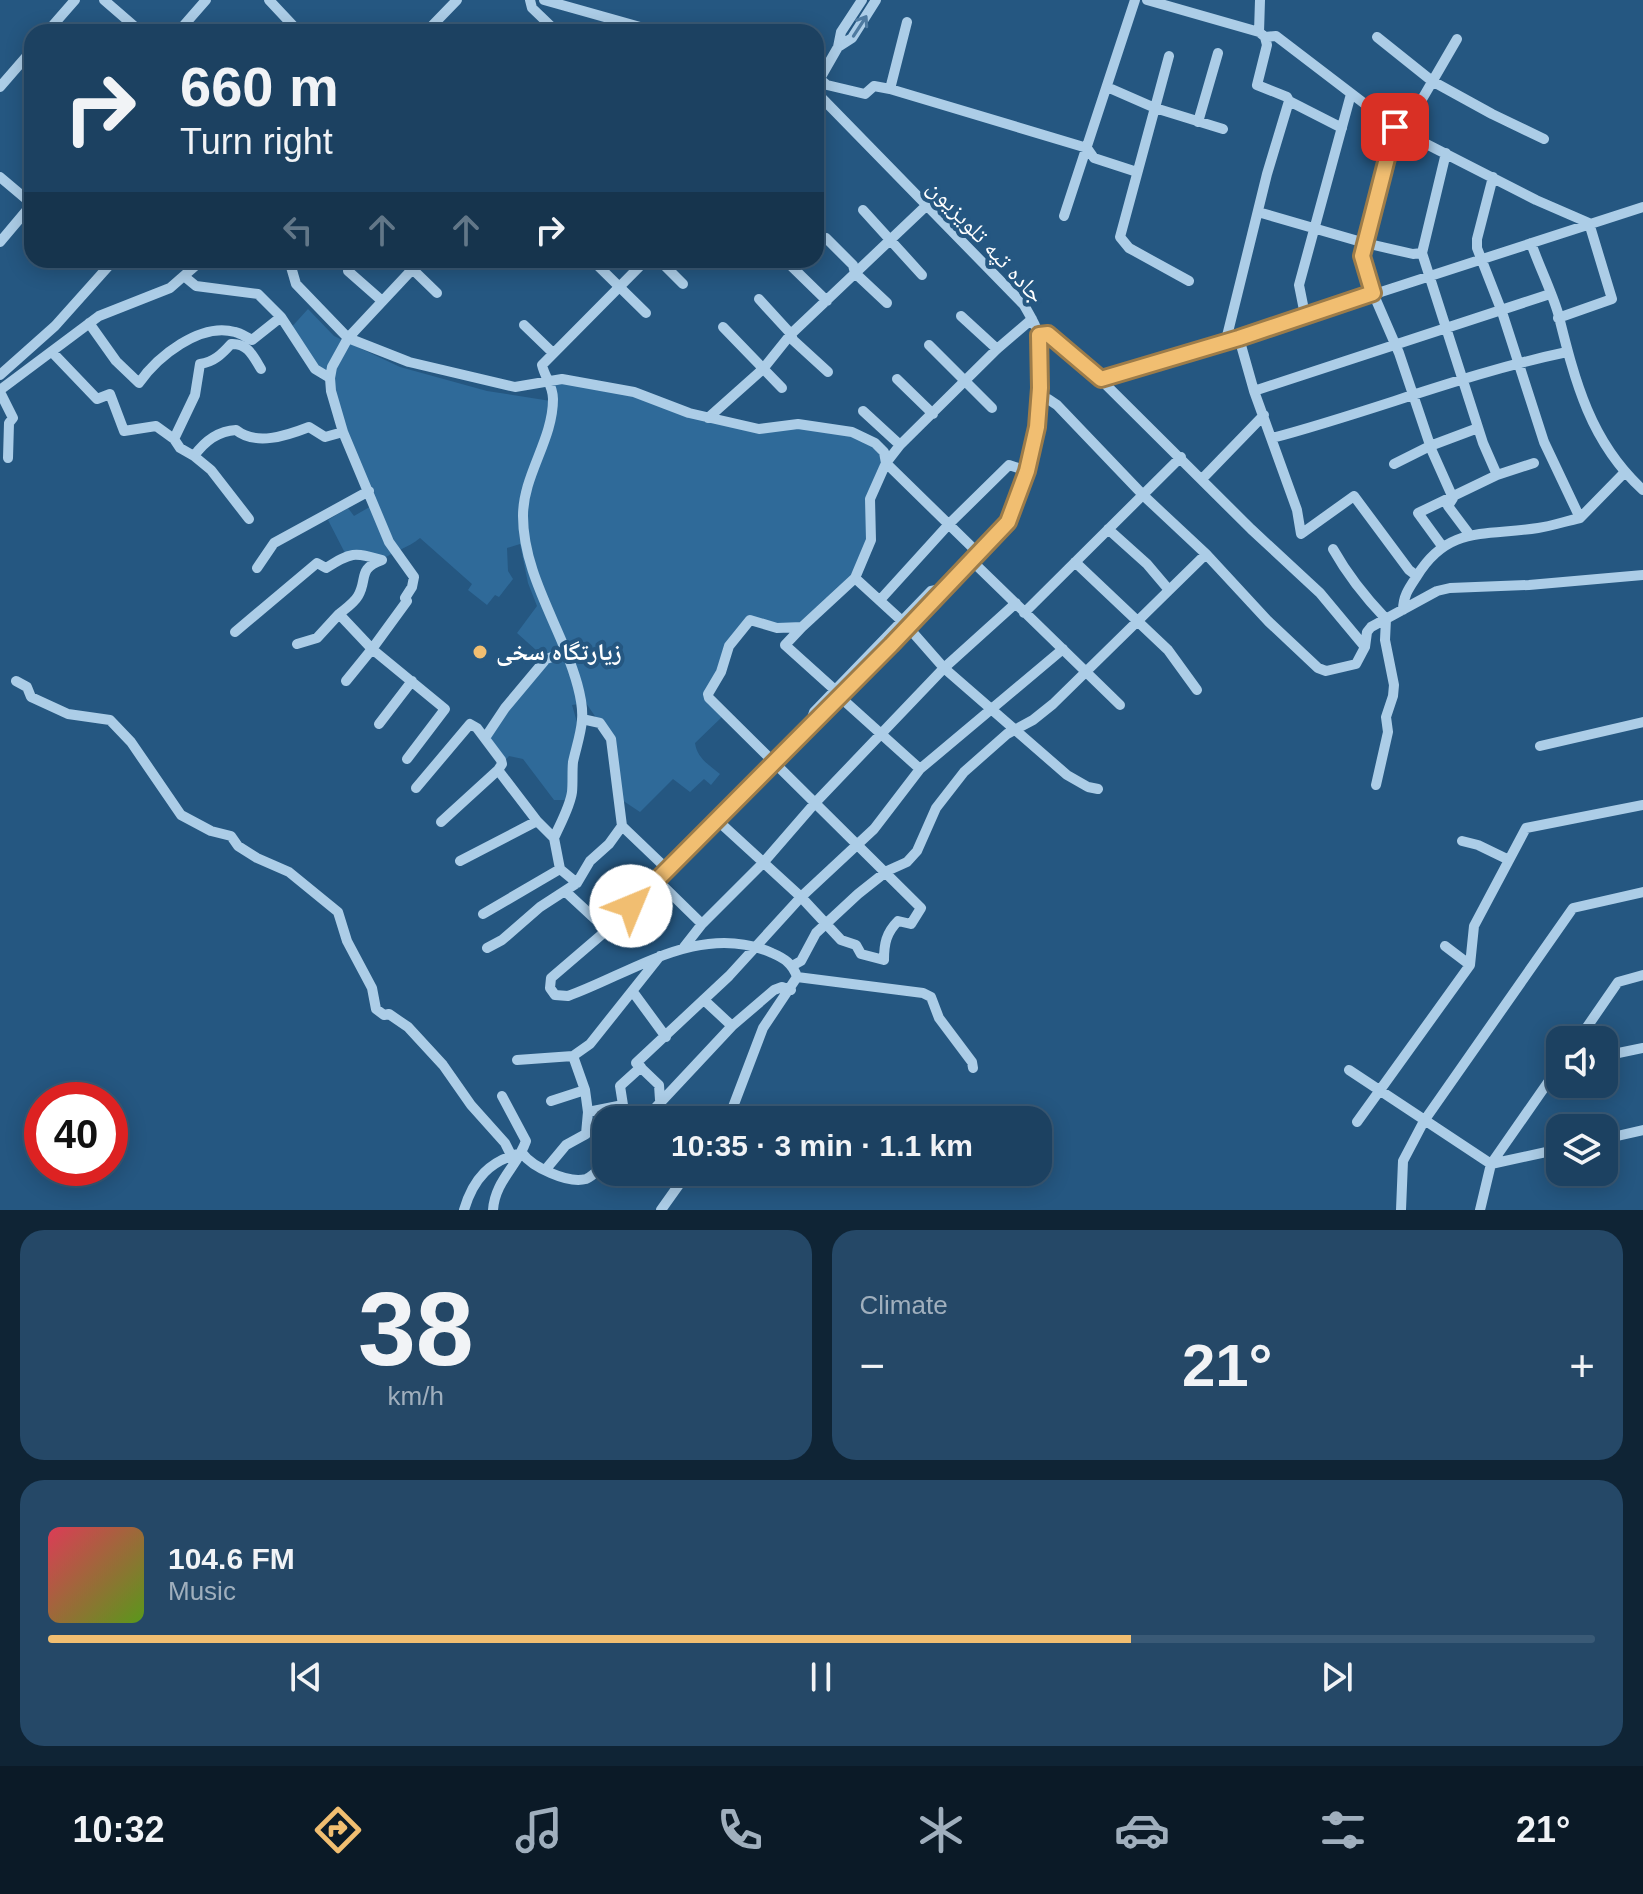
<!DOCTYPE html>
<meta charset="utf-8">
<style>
body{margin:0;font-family:Helvetica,"Noto Naskh Arabic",sans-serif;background:#254867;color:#f1f3f6;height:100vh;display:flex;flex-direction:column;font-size:30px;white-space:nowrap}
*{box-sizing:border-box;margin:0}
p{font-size:26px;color:#a0afbd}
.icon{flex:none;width:44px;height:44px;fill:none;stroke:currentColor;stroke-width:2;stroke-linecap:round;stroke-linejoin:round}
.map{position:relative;height:1210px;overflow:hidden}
.side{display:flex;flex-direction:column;gap:20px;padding:20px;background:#0f2435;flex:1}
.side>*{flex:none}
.guide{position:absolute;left:24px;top:24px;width:800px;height:244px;border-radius:24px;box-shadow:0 4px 20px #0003,0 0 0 2px #3a5a76;background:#1c4161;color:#f1f3f6;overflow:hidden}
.controls{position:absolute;left:1546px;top:1026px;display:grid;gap:16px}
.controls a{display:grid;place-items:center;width:72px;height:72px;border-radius:16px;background:#1c4161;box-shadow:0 4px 20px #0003,0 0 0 2px #3a5a76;font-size:40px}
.speed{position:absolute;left:24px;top:1082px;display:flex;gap:16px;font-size:40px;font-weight:700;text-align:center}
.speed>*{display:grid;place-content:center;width:104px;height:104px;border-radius:50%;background:#1c4161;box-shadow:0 4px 20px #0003,0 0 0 2px #3a5a76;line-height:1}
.speed .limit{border:12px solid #d22;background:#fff;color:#111}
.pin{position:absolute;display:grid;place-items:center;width:68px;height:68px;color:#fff;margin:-34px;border-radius:16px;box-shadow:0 4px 12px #0006}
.me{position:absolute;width:88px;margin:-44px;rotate:45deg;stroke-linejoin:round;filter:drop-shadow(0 0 6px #0008)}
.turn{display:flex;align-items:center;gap:28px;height:168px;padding:0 24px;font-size:36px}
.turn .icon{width:104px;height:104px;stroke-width:2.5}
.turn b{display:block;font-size:56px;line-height:68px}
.lanes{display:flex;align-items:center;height:76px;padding:0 24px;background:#0003;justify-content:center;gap:40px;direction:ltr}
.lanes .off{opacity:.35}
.big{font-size:60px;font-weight:700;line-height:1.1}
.side .widget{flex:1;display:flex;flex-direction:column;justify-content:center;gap:12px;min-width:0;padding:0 28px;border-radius:24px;background:#254867}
.side .dial{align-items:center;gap:0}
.dial b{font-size:104px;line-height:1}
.song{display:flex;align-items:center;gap:24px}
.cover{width:96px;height:96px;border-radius:12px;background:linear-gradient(135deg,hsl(350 70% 55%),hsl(90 70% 35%))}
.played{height:8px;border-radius:4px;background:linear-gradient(90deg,#f1be71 70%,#3a5a76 70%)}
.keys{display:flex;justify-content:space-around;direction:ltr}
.heat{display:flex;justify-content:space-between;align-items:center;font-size:44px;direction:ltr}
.side .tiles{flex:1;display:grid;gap:20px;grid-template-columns:1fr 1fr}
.widget:last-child{grid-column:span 2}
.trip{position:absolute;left:592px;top:1106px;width:460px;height:80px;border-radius:24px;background:#1c4161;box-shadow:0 4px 20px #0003,0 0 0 2px #3a5a76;font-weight:700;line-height:80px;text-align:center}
.tab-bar{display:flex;height:128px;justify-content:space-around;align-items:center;background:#0b1a27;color:#a0afbd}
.tab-bar .icon{width:56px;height:56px}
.tab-bar .on{color:#f1be71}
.tab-bar b{font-size:36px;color:#f1f3f6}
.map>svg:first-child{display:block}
.green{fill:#2f6a99}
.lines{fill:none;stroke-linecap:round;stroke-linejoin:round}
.minor{stroke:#accde7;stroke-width:10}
.oneway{stroke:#4e7aa0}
.route-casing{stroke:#9d7c49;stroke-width:20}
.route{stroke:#f1be71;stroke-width:14}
.poi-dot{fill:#f1be71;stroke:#255781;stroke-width:3}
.labels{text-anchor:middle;stroke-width:8;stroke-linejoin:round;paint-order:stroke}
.street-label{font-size:24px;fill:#fff;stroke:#255781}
.poi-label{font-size:24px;font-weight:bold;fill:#fff;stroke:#255781;text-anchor:start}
</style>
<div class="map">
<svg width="1643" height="1210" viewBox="0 0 1643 1210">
<rect width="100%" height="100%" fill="#255781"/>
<path class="green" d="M308,309L334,336L400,367L487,391L557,402V390L551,382L634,392L759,429L781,426L852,432L884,452L870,499L871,540L855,578L802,627L750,620L729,646L708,694L724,715L695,743C697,758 709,765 720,774L711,785L704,779L690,792L673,779L640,812L622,800L614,744L586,703L572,705L581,736L572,800H554L523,759L509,756L502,764L485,738L546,659L517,633L537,606L528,583L520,544L507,548L508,571L513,579L499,597L495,595L487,605L468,590L472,584L420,538C408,548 394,551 380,561L346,555L328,520L348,508L354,516L373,505L331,395L334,375L319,370L288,331Z"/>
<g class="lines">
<path class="minor" d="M104,0L141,32
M269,0L299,32
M530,0L532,8L557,32
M544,0L658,32
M1147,0L1259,32L1265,37L1276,36L1399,130L1536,200L1589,223L1612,299L1558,318
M47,32L75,0
M178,32L206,0
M426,32L457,0
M1259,32L1260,0
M1377,37L1432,81L1492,114L1544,139
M838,47L841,32L862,0
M1169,56L1120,237L1129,248L1189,281
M816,76L827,85L865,94L874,86L890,89L1087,148L1094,158L1137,172
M818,82L838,47L852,38L876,0
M0,87L32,50
M1107,87L1155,108L1223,129
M890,89L907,22
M1289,101L1342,128
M1198,122L1218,53
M1395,127L1362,256L1373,293L1399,353L1432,451L1453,498L1448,506L1469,534
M1403,132L1457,39
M1446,153L1422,253L1483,443L1497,475L1534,463
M0,177L32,204
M863,210L922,275
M1258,212L1365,243L1413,254L1422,253
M1064,216L1135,0
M826,238L853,265L855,273L887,303
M0,242L32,204
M1531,243C1539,266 1551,290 1558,313C1575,381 1590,442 1643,490
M96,260L106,269
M289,260L296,284L348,338L409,362L515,387L562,379L634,392L689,413L759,429L798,424L852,432L875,443L884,452L886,463L979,554
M403,260L437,293
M465,260L470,265
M592,260L646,313
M659,260L683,284
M785,260L827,301
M348,271L381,300
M185,277L196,286L258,294L281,317L315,369L330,378
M759,299L791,334L793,340L828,372
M1305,315L1299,285L1351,94
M961,316L997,349
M89,323L116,361L139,383C157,357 200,322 235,332C240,333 246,337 252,340L281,317
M524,325L553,353
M723,327L782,388
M1039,335L1048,334L1077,356L1251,529L1320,593L1365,647L1356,664L1326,671L1318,668L1269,622L1206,554L1144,496L1057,405L1048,399H1039
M1239,338L1254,391L1297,510L1301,534L1354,496L1409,570L1417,576
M1229,340L1227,336L1267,174L1289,101L1287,97L1257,85L1267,45L1265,37
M929,345L992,408
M52,352L97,399L110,394L124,431L156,426L174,439
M0,375L55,326L114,260
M897,379L933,414
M1101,379L1239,338L1643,207
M0,390L99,316L170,288L202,260
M1254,391L1550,294
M0,392L13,418L9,423L8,458
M863,411L900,445
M708,418L763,369L791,334L927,205
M1272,438C1371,412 1466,373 1567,352
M194,456L180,448L174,439L195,395L200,364C214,362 222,354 231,344C248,343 253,356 261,369
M1394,464L1430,446L1478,428
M1202,479L1264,415
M1580,518L1624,473
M249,519L211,470L194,456C204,442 218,431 236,430C256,446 286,436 309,427L325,437L343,432
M1108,529L1147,564L1169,590
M1442,546L1418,513L1497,475
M1333,549C1347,574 1365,597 1386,619L1385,640L1394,685L1393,696L1386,717L1388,732L1376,785
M973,562L1120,705
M1075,562L1168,650L1197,690
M257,568L274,543L369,491
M855,578L902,621
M880,600L949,524L1009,465L1027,471
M1403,610C1403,596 1409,588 1417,576C1448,525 1486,536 1538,528C1552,526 1566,521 1580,518L1544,442L1502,312L1477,248V239L1493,177
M1024,613L1181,457
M802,627L785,645L835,690
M908,627L944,668L1067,775L1088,787L1098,789
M235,632L317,563L326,568C351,552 354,552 382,560
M297,644L317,638L339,614
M1365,647L1367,632L1371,627L1437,591L1450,588L1529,585L1643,575
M16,681L27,687L31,697L68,714L110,720L131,742L181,815L211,831L231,836L238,846L257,858L289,872L338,912L347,941L372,988L376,1009L384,1015L389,1014L408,1027L443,1065L471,1105L505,1143L511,1155
M346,681L372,649L339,614C345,609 354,603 358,596C368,579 357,569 382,560
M840,697L920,769
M379,724L412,681
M810,724L814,712L931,591L946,588
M485,738L505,708L546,659L567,652
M1540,746L1643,722
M407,759L445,709L372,649L407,601L405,598L412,587L414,577L389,542L343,432L331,391L330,378L332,367L348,338L421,260
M416,788L470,724L477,728L501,760L502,764L498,770L537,821L554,838L560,869L577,883
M717,820L801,897L841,940L856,945L861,954L884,960C884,944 886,933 898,921L911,924L921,908L709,698L708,694L721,672L729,646L750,620L777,628L802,627L855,578L871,540L870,499L886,463L900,445L997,349L1032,319
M441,822L498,770
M622,826L668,870
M554,838C560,824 570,807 572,792C573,782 572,772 573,762C576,748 581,734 582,720C584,698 573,669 565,649C548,607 523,563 523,516C523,475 553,440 553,399C553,385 545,378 542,365L646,260
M1462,841L1478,845L1509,860
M460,861L537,821
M657,880L702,924
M566,892L607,930
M483,914L560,869
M1445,946L1470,965
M684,947L702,924L763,863L815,803L944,668L1016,603
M487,948L502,940L540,907L577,883L590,861L609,844L622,826L611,739L600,723L582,719
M792,966L801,961L816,933L858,894L887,871L907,862L917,851L936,808L964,772L1007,734L1033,720L1053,704L1206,554
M797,977L923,993L931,997L939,1018L972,1062L973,1068
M633,992L666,1037
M704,1000L732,1026
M1578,1040L1618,982L1643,975
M573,1056L585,1090L588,1112
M1604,1056L1643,1048
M517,1060L573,1056L590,1044L660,956
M1349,1070L1491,1164L1560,1149
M660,1100L659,1085L636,1063L729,976L801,897L874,829L920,769L1063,649
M551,1101L585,1090
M644,1120L732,1026L774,990L782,987L791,990
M728,1120L763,1028L797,977C793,964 784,958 772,953C701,921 632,973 568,996L555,995L550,988L551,978L607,930L996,537C1032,493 1041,419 1040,364C1039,354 1041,342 1038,333C1035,323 1029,314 1024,305L816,92
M1357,1122L1470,965L1474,926L1526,828L1643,805
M1604,1139L1643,1130
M546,1169L566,1145L586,1134L588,1112L623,1105L620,1086L641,1067
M464,1210C473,1179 490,1160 522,1153C532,1167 568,1184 586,1179C592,1177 600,1168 606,1163
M493,1210C495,1181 517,1167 526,1141L502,1096
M661,1210L688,1172
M1401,1210L1403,1161L1424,1121L1573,908L1643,892
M1480,1210L1491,1164L1560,1065"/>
</g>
<defs><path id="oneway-shaft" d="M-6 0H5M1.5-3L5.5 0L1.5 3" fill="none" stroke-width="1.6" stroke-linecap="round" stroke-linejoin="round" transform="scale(2)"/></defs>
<use class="oneway" href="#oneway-shaft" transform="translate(860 26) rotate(-57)"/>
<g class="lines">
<g class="route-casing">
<path id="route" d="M631,906L891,645L1008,522L1027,471L1037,427L1040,388L1039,335L1048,334L1101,379L1239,338L1373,293L1362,256L1395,127"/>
</g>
<use href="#route" class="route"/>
</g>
<circle class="poi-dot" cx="480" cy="652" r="8"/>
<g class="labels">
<g class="street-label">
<text transform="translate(986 241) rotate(47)" y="8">جاده تپه تلویزیون</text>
</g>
<g class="poi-label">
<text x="496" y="660">زیارتگاه سخی</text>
</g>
</g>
</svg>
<div class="controls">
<a><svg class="icon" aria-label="sound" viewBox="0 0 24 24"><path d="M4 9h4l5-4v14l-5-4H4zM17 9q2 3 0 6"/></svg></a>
<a><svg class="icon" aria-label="layers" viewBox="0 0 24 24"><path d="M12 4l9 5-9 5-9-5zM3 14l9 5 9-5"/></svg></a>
</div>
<div class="speed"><div class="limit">40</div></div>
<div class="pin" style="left:1395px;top:127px;background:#d93025"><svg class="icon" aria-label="arrive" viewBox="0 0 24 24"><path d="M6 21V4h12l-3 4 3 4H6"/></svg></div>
<svg class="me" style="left:631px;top:906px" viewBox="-20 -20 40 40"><circle r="19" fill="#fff"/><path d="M0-13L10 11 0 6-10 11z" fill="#f1be71"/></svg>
<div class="trip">10:35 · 3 min · 1.1 km</div>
<div class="guide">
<div class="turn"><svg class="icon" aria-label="right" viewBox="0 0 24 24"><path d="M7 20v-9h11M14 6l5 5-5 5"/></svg><div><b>660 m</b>Turn right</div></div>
<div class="lanes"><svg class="icon off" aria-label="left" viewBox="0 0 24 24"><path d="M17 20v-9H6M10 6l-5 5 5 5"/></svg><svg class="icon off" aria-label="ahead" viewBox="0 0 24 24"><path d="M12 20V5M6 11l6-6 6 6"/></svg><svg class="icon off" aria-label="ahead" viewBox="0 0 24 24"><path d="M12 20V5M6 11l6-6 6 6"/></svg><svg class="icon" aria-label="right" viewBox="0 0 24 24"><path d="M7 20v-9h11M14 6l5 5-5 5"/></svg></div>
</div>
</div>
<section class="side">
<div class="tiles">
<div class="widget dial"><b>38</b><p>km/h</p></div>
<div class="widget"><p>Climate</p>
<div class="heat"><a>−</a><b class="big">21°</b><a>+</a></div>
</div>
<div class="widget">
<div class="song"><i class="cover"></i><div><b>104.6 FM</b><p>Music</p></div></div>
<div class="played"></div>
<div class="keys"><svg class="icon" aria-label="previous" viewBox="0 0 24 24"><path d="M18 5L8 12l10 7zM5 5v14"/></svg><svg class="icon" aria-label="pause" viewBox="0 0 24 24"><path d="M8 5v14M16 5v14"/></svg><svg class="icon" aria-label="next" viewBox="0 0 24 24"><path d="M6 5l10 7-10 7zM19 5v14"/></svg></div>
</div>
</div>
</section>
<nav class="tab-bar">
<b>10:32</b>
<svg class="icon on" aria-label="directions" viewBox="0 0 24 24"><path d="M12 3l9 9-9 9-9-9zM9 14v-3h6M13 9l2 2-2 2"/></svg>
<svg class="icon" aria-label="music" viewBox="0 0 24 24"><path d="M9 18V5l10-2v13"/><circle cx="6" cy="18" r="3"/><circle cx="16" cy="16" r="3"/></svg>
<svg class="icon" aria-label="phone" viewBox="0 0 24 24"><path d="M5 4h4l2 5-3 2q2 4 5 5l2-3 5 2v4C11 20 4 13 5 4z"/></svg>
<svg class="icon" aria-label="climate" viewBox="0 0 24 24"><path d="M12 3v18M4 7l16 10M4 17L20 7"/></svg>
<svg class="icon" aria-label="car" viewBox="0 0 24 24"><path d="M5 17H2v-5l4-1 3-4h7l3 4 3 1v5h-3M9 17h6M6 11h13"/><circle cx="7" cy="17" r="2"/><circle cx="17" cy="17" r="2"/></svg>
<svg class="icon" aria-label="filters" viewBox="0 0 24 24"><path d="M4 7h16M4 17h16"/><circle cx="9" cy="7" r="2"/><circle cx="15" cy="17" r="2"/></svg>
<b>21°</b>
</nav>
